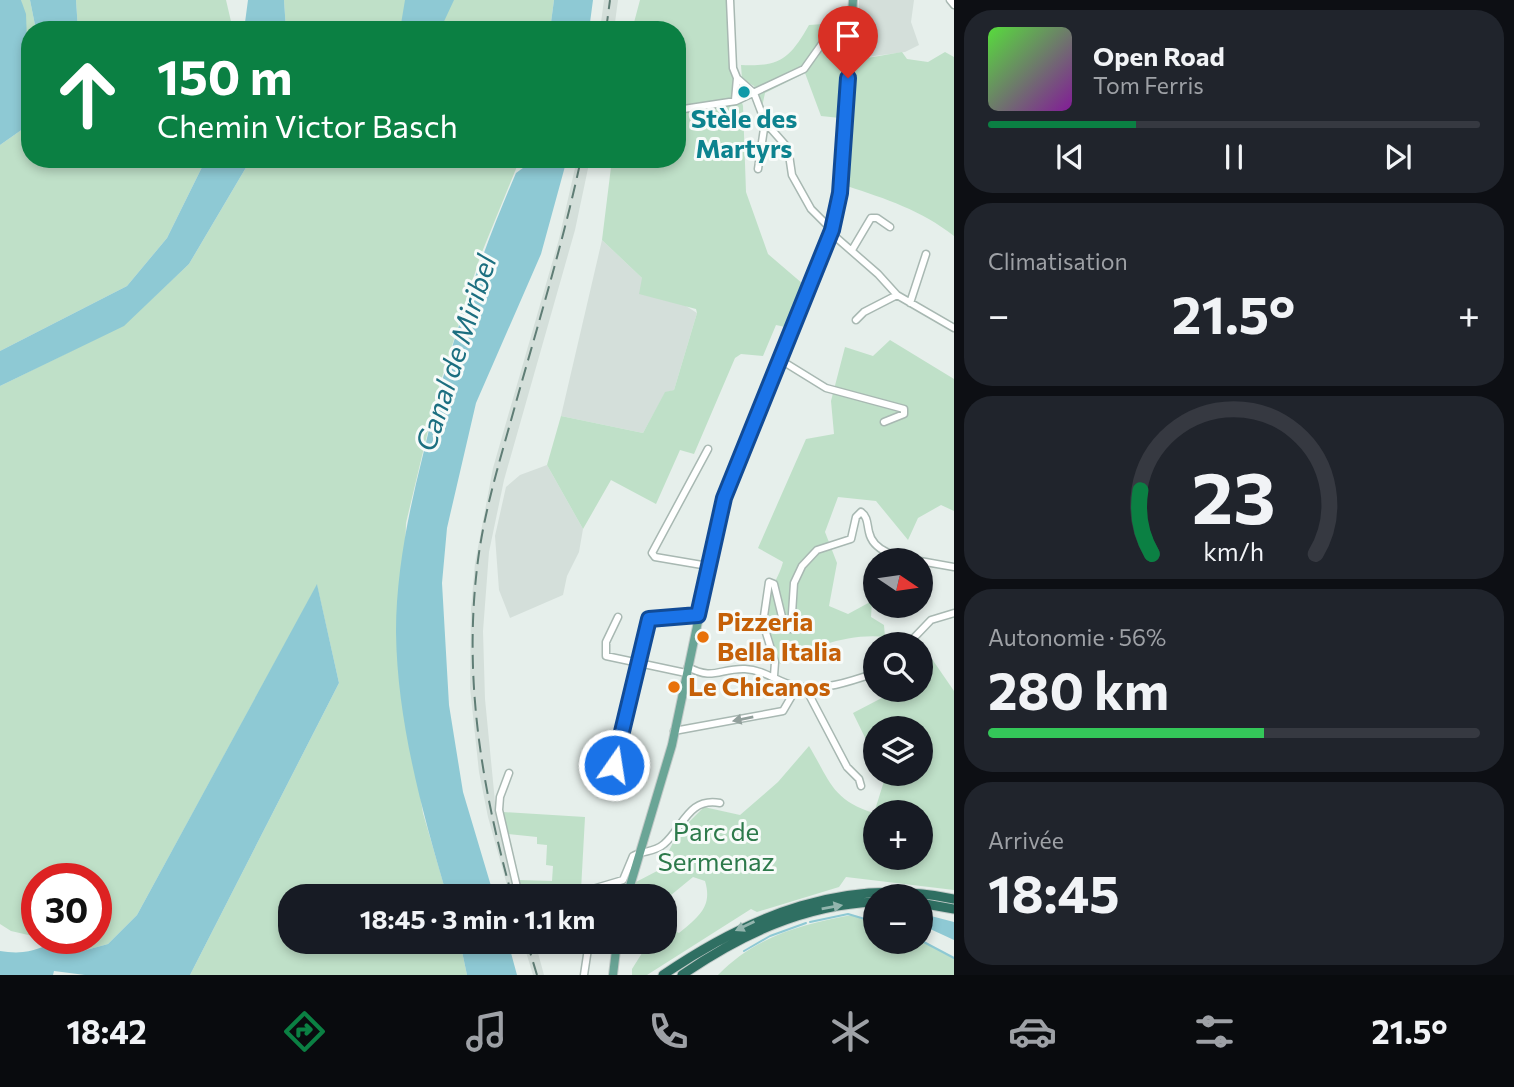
<!DOCTYPE html>
<html lang="fr">
<meta charset="utf-8">
<style>
body{margin:0;font-family:Commissioner,sans-serif;background:#20242c;color:#f1f3f6;height:100vh;display:flex;flex-direction:column;font-size:26px;white-space:nowrap}
*{box-sizing:border-box;margin:0}
p{font-size:23px;color:#9ea1a6}
.icon{flex:none;width:38px;height:38px;fill:none;stroke:currentColor;stroke-width:2;stroke-linecap:round;stroke-linejoin:round}
.map{position:relative;flex:1;overflow:hidden}
.panel{display:flex;flex-direction:column;gap:10px;padding:10px;background:#0d0f14;width:560px}
.panel>*{flex:none}
.guide{position:absolute;left:21px;top:21px;width:665px;height:147px;border-radius:28px;box-shadow:0 4px 10px #0003;background:#0b8043;color:#fff;overflow:hidden}
.needle{width:46px;rotate:103deg}
.buttons{position:absolute;left:863px;top:548px;display:grid;gap:14px}
.buttons a{display:grid;place-items:center;width:70px;height:70px;border-radius:50%;background:#171b24;box-shadow:0 4px 10px #0003;font-size:35px}
.speed{position:absolute;left:21px;top:863px;display:flex;gap:14px;font-size:35px;font-weight:700;text-align:center}
.speed>*{display:grid;place-content:center;width:91px;height:91px;border-radius:50%;background:#171b24;box-shadow:0 4px 10px #0003;line-height:1}
.speed .limit{border:10px solid #d22;background:#fff;color:#111}
.pin{position:absolute;display:grid;place-items:center;width:60px;height:60px;color:#fff;margin:-72px -30px;border-radius:50% 50% 50% 0;rotate:-45deg;box-shadow:0 0 7px #0007}
.pin .icon{rotate:45deg}
.me{position:absolute;width:77px;margin:-38px;rotate:13deg;stroke-linejoin:round;filter:drop-shadow(0 0 5px #0008)}
.turn{display:flex;align-items:center;gap:24px;height:147px;padding:0 21px;font-size:32px}
.turn .icon{width:91px;height:91px;stroke-width:2.5}
.turn b{display:block;font-size:49px;line-height:60px}
.big{font-size:52px;font-weight:700;line-height:1.1}
.panel .card{flex:1;display:flex;flex-direction:column;justify-content:center;gap:10px;min-width:0;padding:0 24px;border-radius:28px;background:#20242c}
.panel .dial{align-items:center;gap:0}
.dial svg{height:182px;overflow:visible;fill:none;stroke:#363941;stroke-width:7;stroke-linecap:round;text-anchor:middle}
.dial text{fill:#f1f3f6;stroke:none}
.song{display:flex;align-items:center;gap:21px}
.cover{width:84px;height:84px;border-radius:10px;background:linear-gradient(135deg,hsl(110 70% 55%),hsl(290 70% 35%))}
.played{height:7px;border-radius:4px;background:linear-gradient(90deg,#0b8043 30%,#363941 30%)}
.keys{display:flex;justify-content:space-around;direction:ltr}
.heat{display:flex;justify-content:space-between;align-items:center;font-size:38px;direction:ltr}
.charge{height:10px;border-radius:5px;background:linear-gradient(90deg,#34c759 56%,#363941 0)}
.trip{position:absolute;left:278px;top:884px;width:399px;height:70px;border-radius:28px;background:#171b24;box-shadow:0 4px 10px #0003;font-weight:700;line-height:70px;text-align:center}
.tabs{display:flex;height:112px;justify-content:space-around;align-items:center;background:#090b0e;color:#9ea1a6}
.tabs .icon{width:49px;height:49px}
.tabs .current{color:#0b8043}
.tabs b{font-size:32px;color:#f1f3f6}
main{display:flex;flex:1;min-height:0}
.map>svg:first-child{display:block}
.built{fill:#d4dfda}
.green{fill:#bfe0c8;fill-rule:evenodd}
.water{fill:#8ec9d4}
.lines{fill:none;stroke-linecap:round;stroke-linejoin:round}
.stream{stroke:#8ec9d4;stroke-width:2}
.minor-casing{stroke:#a8b8b2;stroke-width:9}
.major-casing{stroke:#c2cac8;stroke-width:10}
.highway-casing{stroke:#c2cac8;stroke-width:11}
.minor{stroke:#fff;stroke-width:6}
.major{stroke:#6aa596;stroke-width:8}
.highway{stroke:#2f6f62;stroke-width:9}
.rail{stroke:#5f7d75;stroke-width:2;stroke-dasharray:14 7;stroke-linecap:butt}
.oneway{fill:#92a09c}
.oneway2{fill:#93b5ae}
.route-casing{stroke:#114b97;stroke-width:18}
.route{stroke:#1a73e8;stroke-width:12}
.culture-dot{fill:#0f9aa8;stroke:#f7fbf9;stroke-width:2.5}
.food-dot{fill:#e8710a;stroke:#f7fbf9;stroke-width:2.5}
.labels{text-anchor:middle;stroke-width:6;stroke-linejoin:round;paint-order:stroke}
.culture-label{font-size:26px;font-weight:bold;fill:#0d838f;stroke:#f7fbf9}
.food-label{font-size:26px;font-weight:bold;fill:#c56008;stroke:#f7fbf9;text-anchor:start}
.park-label{font-size:26px;fill:#2d7a4b;stroke:#f7fbf9}
.water-label{font-size:28px;font-style:italic;fill:#1c6f80;stroke:#f7fbf9}
</style>
<main>
<div class="map">
<svg width="954" height="975" viewBox="0 0 954 975">
<rect width="100%" height="100%" fill="#e6efeb"/>
<path class="built" d="M604,0H618L614,30H600Z
M859,0H914L911,22L919,45L905,52L859,58Z
M577,159H590L575,230L504,480L489,552L483,631L485,699L496,812L517,896H510L488,817L479,772L470,688L471,609L475,563L493,468L559,239Z
M602,240L642,278L697,313L674,390L665,393L643,433L561,416Z
M547,465L583,529L579,552L567,576L563,595L510,618L499,590L495,536L506,487L520,475Z
M523,942H535L544,975H533Z"/>
<path class="green" d="M21,0H30L36,30H30V59Z
M76,0H226L233,30H78Z
M284,0H554L550,30H286Z
M640,0H728L729,57L743,106L746,192L768,254L803,284L785,327L776,325L763,356L741,354L735,358L694,454L680,450L656,504L611,480L583,529L547,465L561,416L643,433L665,392L674,390L697,313L696,309L639,294L642,278L602,240L612,159H677V30H632Z
M838,23L839,30L847,34L840,118L821,116L805,73L765,93L762,107L754,86L742,79L741,65C781,67 790,58 809,25Z
M902,52L907,59L928,62L945,52L954,57V236C921,210 886,199 847,186L854,63L856,60Z
M30,124V159H206L167,238L127,286L0,351V145Z
M251,159H520L480,257L437,393L406,523L401,678L423,813L447,896H290V942H460L467,975H190L339,683L317,585L137,915L108,944L79,952L69,943L42,938H96V878H37V937L11,931L0,924V386L124,325L189,264Z
M890,340L954,379V511L941,505L918,518L908,540L876,501L838,497L825,532L837,563L829,606L848,614L872,601L871,617L884,625L885,637C849,633 811,647 780,664C770,641 759,612 772,588C776,579 780,573 783,562L758,548L806,439L834,434L831,401L845,347L873,356Z
M932,659L954,691V890L846,877L839,887L757,912L751,909L647,975H632V969L649,942H665V927L679,933C698,917 713,907 705,881L693,877L665,900V896H632L636,882L659,870L678,833L704,807L740,815L778,782L809,746C830,781 832,800 874,813L885,778L883,774H920V728H875V758L853,713L897,690H920L921,671ZM875,812H920V858H875Z
M503,812L585,817L581,890H566V896H521L518,880L552,881L553,866L546,865L547,845L537,844V837L507,834Z
M852,915L875,924V942L921,941L954,958V975H718C755,937 801,924 852,915Z"/>
<path class="water" d="M0,0H21L26,14L30,124L0,145Z
M30,0H76L78,30H36Z
M248,0H284L286,30H244Z
M405,0H454L440,30H400Z
M554,0H593L589,30H550Z
M206,159H251L189,264L124,326L0,386V351L127,286L167,238Z
M528,159H567L541,254L476,403L447,528L442,583L449,705L463,792L494,896H447C422,811 397,721 396,632C396,574 408,515 422,459C445,360 476,266 516,173L527,165Z
M317,584L339,683L190,975H85L54,971L53,975H0V951C7,952 15,953 23,952C47,950 56,932 79,952L108,944L137,915Z
M931,916L954,922V940L928,928Z
M460,942H508L517,975H467Z"/>
<g class="lines">
<path class="stream" d="M810,922L848,914L875,922
M920,940L954,958
M744,951L770,936L806,923"/>
<g class="minor-casing">
<path id="minor" d="M730,0L733,68L737,78L754,93
M950,0L954,5
M754,93L765,122L788,148L792,175L811,209L832,230
M735,100L737,78
M677,110L736,101L804,69L826,38L843,24H852
M758,169L765,122
M831,233L878,274L897,295L954,328
M852,250L871,218H877L890,227
M910,303L926,254
M856,320L864,312L897,295
M779,359L826,388L904,409V414L884,422
M708,449L652,553L655,557L708,566
M920,561L954,567
M618,617L606,642V656L686,673
M908,644L931,620L954,613
M688,667C713,681 720,668 745,669C765,670 777,682 795,686C820,692 852,681 875,673
M774,676L775,662L763,623L769,582L774,584L784,625L791,629L794,583L802,566L817,550L851,539L856,517L861,512C868,517 867,524 869,532C873,552 898,557 916,560
M805,687L847,767L859,779L861,786
M674,731L783,711L797,687
M614,765L649,619L698,615
M509,773L500,797L499,810L519,896
M585,896L586,891L623,880L633,856C643,850 654,853 664,844C683,828 688,797 720,803
M584,975L589,942"/>
</g>
<g class="major-casing">
<path id="major" d="M627,896L672,745L724,498L836,217L841,175L853,0
M613,975L617,942"/>
</g>
<g class="highway-casing">
<path id="highway" d="M920,903L954,909
M663,975C751,915 846,876 954,899
M682,975C740,935 803,905 875,902"/>
</g>
<use href="#minor" class="minor"/>
<use href="#major" class="major"/>
<use href="#highway" class="highway"/>
<path class="rail" d="M606,30L610,0
M512,896C481,785 463,676 478,560C485,507 501,457 515,406C538,324 563,243 581,159
M527,942L537,975"/>
</g>
<defs><path id="oneway-solid" d="M-6-.8H1V-3.2L6.5 0L1 3.2V.8H-6Z" transform="scale(1.75)"/></defs>
<use class="oneway" href="#oneway-solid" transform="translate(743 719) rotate(169)"/>
<g class="oneway2">
<use href="#oneway-solid" transform="translate(832 907) rotate(-10)"/>
<use href="#oneway-solid" transform="translate(745 926) rotate(154)"/>
</g>
<g class="lines">
<g class="route-casing">
<path id="route" d="M614,765L649,619L698,615L724,498L832,230L840,193L848,78"/>
</g>
<use href="#route" class="route"/>
</g>
<circle class="culture-dot" cx="744" cy="92" r="7"/>
<g class="food-dot">
<circle cx="703" cy="637" r="7"/>
<circle cx="674" cy="687" r="7"/>
</g>
<g class="labels">
<g class="culture-label">
<text x="744" y="128">Stèle des<tspan x="744" dy="30">Martyrs</tspan></text>
</g>
<g class="food-label">
<text x="717" y="631">Pizzeria<tspan x="717" dy="30">Bella Italia</tspan></text>
<text x="688" y="696">Le Chicanos</text>
</g>
<g class="park-label">
<text x="716" y="841">Parc de<tspan x="716" dy="30">Sermenaz</tspan></text>
</g>
<g class="water-label">
<text transform="translate(456 353) rotate(-72)" y="10">Canal de Miribel</text>
</g>
</g>
</svg>
<div class="buttons">
<a><svg class="needle" viewBox="-14 -14 28 28"><path d="M0-13l5 13h-10z" fill="#e53935"/><path d="M0 13l5-13h-10z" fill="#9ea1a6"/></svg></a>
<a><svg class="icon" aria-label="search" viewBox="0 0 24 24"><circle cx="10" cy="10" r="6"/><path d="M15 15l6 6"/></svg></a>
<a><svg class="icon" aria-label="layers" viewBox="0 0 24 24"><path d="M12 4l9 5-9 5-9-5zM3 14l9 5 9-5"/></svg></a>
<a>+</a>
<a>−</a>
</div>
<div class="speed"><div class="limit">30</div></div>
<div class="pin" style="left:848px;top:78px;background:#d93025"><svg class="icon" aria-label="arrive" viewBox="0 0 24 24"><path d="M6 21V4h12l-3 4 3 4H6"/></svg></div>
<svg class="me" style="left:614px;top:765px" viewBox="-20 -20 40 40"><circle r="17" fill="#1a73e8" stroke="#fff" stroke-width="3"/><path d="M0-11L8 9 0 5-8 9z" fill="#fff"/></svg>
<div class="trip">18:45 · 3 min · 1.1 km</div>
<div class="guide">
<div class="turn"><svg class="icon" aria-label="ahead" viewBox="0 0 24 24"><path d="M12 20V5M6 11l6-6 6 6"/></svg><div><b>150 m</b>Chemin Victor Basch</div></div>
</div>
</div>
<section class="panel">
<div class="card">
<div class="song"><i class="cover"></i><div><b>Open Road</b><p>Tom Ferris</p></div></div>
<div class="played"></div>
<div class="keys"><svg class="icon" aria-label="previous" viewBox="0 0 24 24"><path d="M18 5L8 12l10 7zM5 5v14"/></svg><svg class="icon" aria-label="pause" viewBox="0 0 24 24"><path d="M8 5v14M16 5v14"/></svg><svg class="icon" aria-label="next" viewBox="0 0 24 24"><path d="M6 5l10 7-10 7zM19 5v14"/></svg></div>
</div>
<div class="card"><p>Climatisation</p>
<div class="heat"><a>−</a><b class="big">21.5°</b><a>+</a></div>
</div>
<div class="card dial"><svg viewBox="0 0 100 80">
<path d="M14 69A42 42 0 1 1 86 69"/>
<path d="M14 69A42 42 0 0 1 9 41" stroke="#0b8043"/>
<text x="50" y="56" font-size="32" font-weight="700">23</text>
<text x="50" y="72" font-size="11">km/h</text>
</svg></div>
<div class="card"><p>Autonomie · 56%</p><b class="big">280 km</b><div class="charge"></div></div>
<div class="card"><p>Arrivée</p><b class="big">18:45</b></div>
</section>
</main>
<nav class="tabs">
<b>18:42</b>
<svg class="icon current" aria-label="directions" viewBox="0 0 24 24"><path d="M12 3l9 9-9 9-9-9zM9 14v-3h6M13 9l2 2-2 2"/></svg>
<svg class="icon" aria-label="music" viewBox="0 0 24 24"><path d="M9 18V5l10-2v13"/><circle cx="6" cy="18" r="3"/><circle cx="16" cy="16" r="3"/></svg>
<svg class="icon" aria-label="phone" viewBox="0 0 24 24"><path d="M5 4h4l2 5-3 2q2 4 5 5l2-3 5 2v4C11 20 4 13 5 4z"/></svg>
<svg class="icon" aria-label="climate" viewBox="0 0 24 24"><path d="M12 3v18M4 7l16 10M4 17L20 7"/></svg>
<svg class="icon" aria-label="car" viewBox="0 0 24 24"><path d="M5 17H2v-5l4-1 3-4h7l3 4 3 1v5h-3M9 17h6M6 11h13"/><circle cx="7" cy="17" r="2"/><circle cx="17" cy="17" r="2"/></svg>
<svg class="icon" aria-label="filters" viewBox="0 0 24 24"><path d="M4 7h16M4 17h16"/><circle cx="9" cy="7" r="2"/><circle cx="15" cy="17" r="2"/></svg>
<b>21.5°</b>
</nav>
